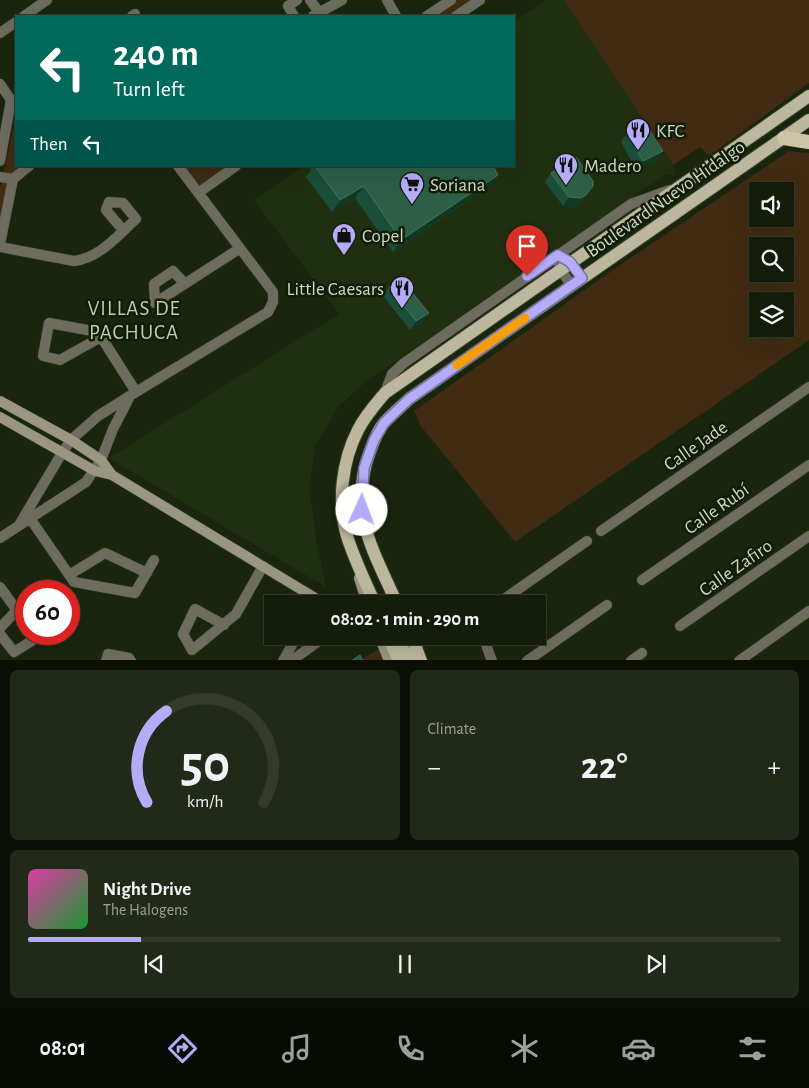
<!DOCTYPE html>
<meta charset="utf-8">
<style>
body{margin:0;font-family:"Alegreya Sans",sans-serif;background:#212918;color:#f1f3f6;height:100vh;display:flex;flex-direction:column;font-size:19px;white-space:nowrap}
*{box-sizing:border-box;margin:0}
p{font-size:16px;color:#9da19c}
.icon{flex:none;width:28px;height:28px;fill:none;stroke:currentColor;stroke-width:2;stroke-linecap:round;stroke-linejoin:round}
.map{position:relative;height:660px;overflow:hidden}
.side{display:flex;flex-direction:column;gap:10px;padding:10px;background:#0b0f06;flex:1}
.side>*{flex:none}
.guide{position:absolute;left:15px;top:15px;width:500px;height:152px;border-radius:0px;box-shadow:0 5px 20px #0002,0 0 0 1px #333a2b;background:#00695c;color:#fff;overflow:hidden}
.buttons{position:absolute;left:749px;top:182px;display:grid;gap:10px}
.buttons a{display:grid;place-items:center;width:45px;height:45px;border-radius:0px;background:#141c0a;box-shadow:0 5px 20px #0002,0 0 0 1px #333a2b;font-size:25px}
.speed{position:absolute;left:15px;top:580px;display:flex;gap:10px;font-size:25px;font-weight:700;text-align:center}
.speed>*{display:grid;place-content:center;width:65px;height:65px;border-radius:50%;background:#141c0a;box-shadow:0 5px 20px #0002,0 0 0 1px #333a2b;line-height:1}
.speed .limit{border:8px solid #d22;background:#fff;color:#111}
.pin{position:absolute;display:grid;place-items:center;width:42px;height:42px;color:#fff;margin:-51px -21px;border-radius:50% 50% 50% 0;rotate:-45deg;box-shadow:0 0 5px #0007}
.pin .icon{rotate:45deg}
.me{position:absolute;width:55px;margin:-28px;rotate:2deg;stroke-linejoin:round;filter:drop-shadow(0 0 4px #0008)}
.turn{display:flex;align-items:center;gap:18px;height:105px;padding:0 15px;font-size:22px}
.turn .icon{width:65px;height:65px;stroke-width:2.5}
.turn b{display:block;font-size:35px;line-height:42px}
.then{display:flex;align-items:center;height:48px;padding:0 15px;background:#0003;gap:10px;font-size:19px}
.big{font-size:38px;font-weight:600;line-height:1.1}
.side .tile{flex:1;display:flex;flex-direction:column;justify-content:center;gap:8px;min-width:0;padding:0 18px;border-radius:8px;background:#212918}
.side .dial{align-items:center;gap:0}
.dial svg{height:130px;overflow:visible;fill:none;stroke:#333a2b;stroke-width:7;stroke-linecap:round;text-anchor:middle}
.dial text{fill:#f1f3f6;stroke:none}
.song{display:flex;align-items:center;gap:15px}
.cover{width:60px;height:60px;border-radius:8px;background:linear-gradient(135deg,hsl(320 70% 55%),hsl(130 70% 35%))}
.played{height:5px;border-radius:2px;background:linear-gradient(90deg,#b4acf9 15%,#333a2b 15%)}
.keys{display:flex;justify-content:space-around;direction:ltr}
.heat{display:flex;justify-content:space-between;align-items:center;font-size:28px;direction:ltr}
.side .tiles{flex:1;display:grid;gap:10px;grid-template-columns:1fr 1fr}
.tile:last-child{grid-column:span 2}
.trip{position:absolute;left:264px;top:595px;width:282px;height:50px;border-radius:0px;background:#141c0a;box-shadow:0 5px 20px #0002,0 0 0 1px #333a2b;font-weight:600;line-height:50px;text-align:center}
.tab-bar{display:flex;height:80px;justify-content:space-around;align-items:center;background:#080b04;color:#9da19c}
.tab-bar .icon{width:35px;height:35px}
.tab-bar .current{color:#b4acf9}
.tab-bar b{font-size:22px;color:#f1f3f6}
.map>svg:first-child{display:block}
.built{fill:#212f11}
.green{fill:#412b12;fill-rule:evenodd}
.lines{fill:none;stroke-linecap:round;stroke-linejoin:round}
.minor-casing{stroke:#37422c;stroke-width:11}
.secondary-casing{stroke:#37422c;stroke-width:11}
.primary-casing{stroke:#37422c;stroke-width:14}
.trunk-casing{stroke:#37422c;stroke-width:15}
.minor{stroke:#6e6c5f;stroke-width:10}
.secondary{stroke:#9a9682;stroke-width:10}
.primary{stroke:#bcb79d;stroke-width:12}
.trunk{stroke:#ccc6a9;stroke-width:14}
.wall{fill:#194f39}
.shaded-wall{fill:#113821}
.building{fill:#2c5e48;stroke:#46715c}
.route-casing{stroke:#7570a2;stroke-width:12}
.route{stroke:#b4acf9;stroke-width:9}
.slow{stroke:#f59e0b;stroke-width:9}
.labels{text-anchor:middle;stroke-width:5;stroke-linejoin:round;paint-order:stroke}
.poi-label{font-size:19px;fill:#d0d8c9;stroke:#111c05;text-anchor:start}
.street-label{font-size:19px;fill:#d0d8c9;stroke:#111c05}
.quarter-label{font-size:21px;letter-spacing:1px;fill:#becdb0;stroke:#111c05}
</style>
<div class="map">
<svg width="809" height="661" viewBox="0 0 809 661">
<rect width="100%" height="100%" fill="#1a250e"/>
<path class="built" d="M547,0H564L673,165L676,177L666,174L363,384L337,408L315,447L309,489L317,544L326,587L109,458L339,314L254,200L304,166H514V22Z"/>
<path class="green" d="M454,0H473L450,16H430Z
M564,0H809V83L709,156L700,147L673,165Z
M16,117V166H24L11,177L0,238V188Z
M789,151L809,153V340L515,542L420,425L414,411L617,267ZM785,191V219H758V191ZM785,246V274H758V246ZM785,301V329H758V301Z
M182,166H231L199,188Z
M386,644L394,661H360Z"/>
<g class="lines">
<g class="minor-casing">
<path id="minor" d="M310,0L319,12
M387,0L396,16
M24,16L47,0
M132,16L135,14
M294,16L288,6L297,0
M313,16L342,0
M427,16L451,0
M456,16L480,0
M0,33L16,22
M0,84L11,100L16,101
M0,161L11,100
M0,177L13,179
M198,193L236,166
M0,244L13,179L29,166
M0,247L74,261C100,258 118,235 136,219L123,203L109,202L106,210L123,230
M565,259L570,262L582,278
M559,263L560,269L572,286
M155,303L239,249
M155,303L154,284L173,271L185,284
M101,337L60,360L43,356L49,323L98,332L136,392
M385,393L392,374L404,363L631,204L670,190
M27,514L74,582L135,593L154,560
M19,525L62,453L71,440L98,416L136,392L268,312L273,302V292L178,166
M601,531L809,387
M0,538L86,482L101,460L113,429L129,398
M69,575L105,553L147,573
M642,580L809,465
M0,587L26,623
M497,604L587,541
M224,625L195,609L183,634L192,650L236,614L263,566
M680,626L809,536
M0,628L16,611
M0,634L14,652L38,637
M483,636L492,661
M106,661L108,654L129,658L131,661
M283,661L297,636
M291,661L326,636
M527,661L607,605
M631,661L642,653
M739,661L809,611"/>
</g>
<g class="secondary-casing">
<path id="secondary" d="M0,401L71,440L101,460L112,475
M0,417L95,471L112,475L325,604
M359,578L367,604
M379,636L389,661"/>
</g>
<g class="primary-casing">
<path id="primary" d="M375,604C365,581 354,559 347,536C337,503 342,461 358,430C365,416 375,405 385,393L809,96
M397,604C374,551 348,513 369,454C373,443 377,431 384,423C392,414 401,407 409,399L809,120
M389,636L402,648L413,661
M412,636L421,661
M389,639L399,661"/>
</g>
<g class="trunk-casing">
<path id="trunk" d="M784,138L809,142"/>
</g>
<use href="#minor" class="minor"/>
<use href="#secondary" class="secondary"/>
<use href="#primary" class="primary"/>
<use href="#trunk" class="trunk"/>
</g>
<path class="wall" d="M627,133L663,151L656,160L636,170L621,142Z
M309,166H493L498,175L490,186L393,252L355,198L332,212L306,177L311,170Z
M551,173L593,186L580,204L574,207L563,206L545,182Z
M389,287L423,322L410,330L383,296Z"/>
<path class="shaded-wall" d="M663,151L656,160L636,170L643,161Z
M498,175L490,186L393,252L401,240Z
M364,186L355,198L332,212L340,200Z
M593,186L580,204L574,207L563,206L569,197Z
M429,313L423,322L410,330L416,321Z"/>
<path class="building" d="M644,122L663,151L643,161L627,133Z
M576,157L593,181V186L586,195L581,198L569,197L551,173Z
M315,166H493L498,175L401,240L364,186L340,200Z
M400,278L429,313L416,321L389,287Z
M360,655L363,661H351Z"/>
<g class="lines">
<g class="route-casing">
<path id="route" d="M362,510L364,468L374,440L384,423L409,399L582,278L570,262L558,255L527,276"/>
</g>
<use href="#route" class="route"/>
<path class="slow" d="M457,365L525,318"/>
</g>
<defs>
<g id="restaurant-pin" transform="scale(1.25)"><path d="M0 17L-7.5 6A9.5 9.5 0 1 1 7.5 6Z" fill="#b4acf9" stroke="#111c05"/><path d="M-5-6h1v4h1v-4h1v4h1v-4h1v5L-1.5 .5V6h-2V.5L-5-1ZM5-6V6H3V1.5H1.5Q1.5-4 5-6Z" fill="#111"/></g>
<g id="supermarket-pin" transform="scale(1.25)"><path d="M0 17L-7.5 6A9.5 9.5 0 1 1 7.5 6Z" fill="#b4acf9" stroke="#111c05"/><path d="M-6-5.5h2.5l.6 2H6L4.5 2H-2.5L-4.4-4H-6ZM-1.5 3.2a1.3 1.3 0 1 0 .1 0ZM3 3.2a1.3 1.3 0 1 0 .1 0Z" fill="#111"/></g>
<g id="shop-pin" transform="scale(1.25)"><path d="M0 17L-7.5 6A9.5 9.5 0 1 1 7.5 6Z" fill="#b4acf9" stroke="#111c05"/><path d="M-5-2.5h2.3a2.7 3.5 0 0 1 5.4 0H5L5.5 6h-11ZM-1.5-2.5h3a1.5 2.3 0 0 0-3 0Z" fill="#111"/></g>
</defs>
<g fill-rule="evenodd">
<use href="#restaurant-pin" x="638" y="130"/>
<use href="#restaurant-pin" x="566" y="165"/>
<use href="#supermarket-pin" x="412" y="184"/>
<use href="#shop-pin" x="344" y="235"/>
<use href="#restaurant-pin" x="402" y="288"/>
</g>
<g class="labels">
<g class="poi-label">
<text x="656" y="137">KFC</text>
<text x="584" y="172">Madero</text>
<text x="430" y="191">Soriana</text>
<text x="362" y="242">Copel</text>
<text x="384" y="295" text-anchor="end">Little Caesars</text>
</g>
<g class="street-label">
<text transform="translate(665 198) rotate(-35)" y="7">Boulevard Nuevo Hidalgo</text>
<text transform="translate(695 445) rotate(-35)" y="7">Calle Jade</text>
<text transform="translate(716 508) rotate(-35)" y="7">Calle Rubí</text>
<text transform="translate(735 567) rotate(-35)" y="7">Calle Zafiro</text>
</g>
<g class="quarter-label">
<text x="134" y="315">VILLAS DE<tspan x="134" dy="24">PACHUCA</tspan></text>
</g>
</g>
</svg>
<div class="buttons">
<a><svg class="icon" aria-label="sound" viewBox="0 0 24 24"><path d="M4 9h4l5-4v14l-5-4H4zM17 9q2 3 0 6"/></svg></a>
<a><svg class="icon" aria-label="search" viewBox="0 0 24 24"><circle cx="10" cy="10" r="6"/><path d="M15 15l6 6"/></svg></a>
<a><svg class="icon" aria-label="layers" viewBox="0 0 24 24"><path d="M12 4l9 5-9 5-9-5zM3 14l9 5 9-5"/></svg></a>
</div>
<div class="speed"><div class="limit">60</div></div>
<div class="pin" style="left:527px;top:276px;background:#d93025"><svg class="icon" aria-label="arrive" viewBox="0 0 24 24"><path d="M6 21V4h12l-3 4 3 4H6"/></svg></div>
<svg class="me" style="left:362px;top:510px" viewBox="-20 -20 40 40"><circle r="19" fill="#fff"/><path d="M0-13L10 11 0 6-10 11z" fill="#b4acf9"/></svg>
<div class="trip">08:02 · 1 min · 290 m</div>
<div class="guide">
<div class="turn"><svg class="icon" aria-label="left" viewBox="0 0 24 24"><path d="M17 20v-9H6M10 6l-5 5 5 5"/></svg><div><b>240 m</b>Turn left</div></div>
<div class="then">Then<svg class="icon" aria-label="left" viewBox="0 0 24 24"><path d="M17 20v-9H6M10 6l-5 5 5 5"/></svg></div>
</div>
</div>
<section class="side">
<div class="tiles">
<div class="tile dial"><svg viewBox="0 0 100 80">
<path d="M14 69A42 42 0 1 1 86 69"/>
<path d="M14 69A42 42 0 0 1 26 13" stroke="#b4acf9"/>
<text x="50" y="56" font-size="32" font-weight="700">50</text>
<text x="50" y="72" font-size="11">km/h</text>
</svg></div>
<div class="tile"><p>Climate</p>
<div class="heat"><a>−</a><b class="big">22°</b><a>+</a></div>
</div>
<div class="tile">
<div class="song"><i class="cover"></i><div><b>Night Drive</b><p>The Halogens</p></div></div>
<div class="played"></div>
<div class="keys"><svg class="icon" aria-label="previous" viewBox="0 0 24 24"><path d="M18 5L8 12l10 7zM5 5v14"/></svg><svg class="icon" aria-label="pause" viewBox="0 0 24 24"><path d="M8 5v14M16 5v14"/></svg><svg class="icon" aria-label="next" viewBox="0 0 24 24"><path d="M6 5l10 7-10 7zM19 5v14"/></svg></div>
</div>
</div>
</section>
<nav class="tab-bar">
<b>08:01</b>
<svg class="icon current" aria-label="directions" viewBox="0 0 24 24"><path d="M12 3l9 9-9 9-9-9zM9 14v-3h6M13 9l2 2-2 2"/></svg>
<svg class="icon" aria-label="music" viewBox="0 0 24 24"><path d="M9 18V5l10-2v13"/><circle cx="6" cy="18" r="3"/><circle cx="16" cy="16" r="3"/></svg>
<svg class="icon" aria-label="phone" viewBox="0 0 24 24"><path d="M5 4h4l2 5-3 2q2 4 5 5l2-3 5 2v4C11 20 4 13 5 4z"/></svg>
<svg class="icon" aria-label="climate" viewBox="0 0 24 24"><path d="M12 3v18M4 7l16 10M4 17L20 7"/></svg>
<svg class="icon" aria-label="car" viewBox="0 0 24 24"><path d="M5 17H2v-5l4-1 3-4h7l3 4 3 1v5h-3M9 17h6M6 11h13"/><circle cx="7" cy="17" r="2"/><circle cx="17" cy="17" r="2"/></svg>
<svg class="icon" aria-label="filters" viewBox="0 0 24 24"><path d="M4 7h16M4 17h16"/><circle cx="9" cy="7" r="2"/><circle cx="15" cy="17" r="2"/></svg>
</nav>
